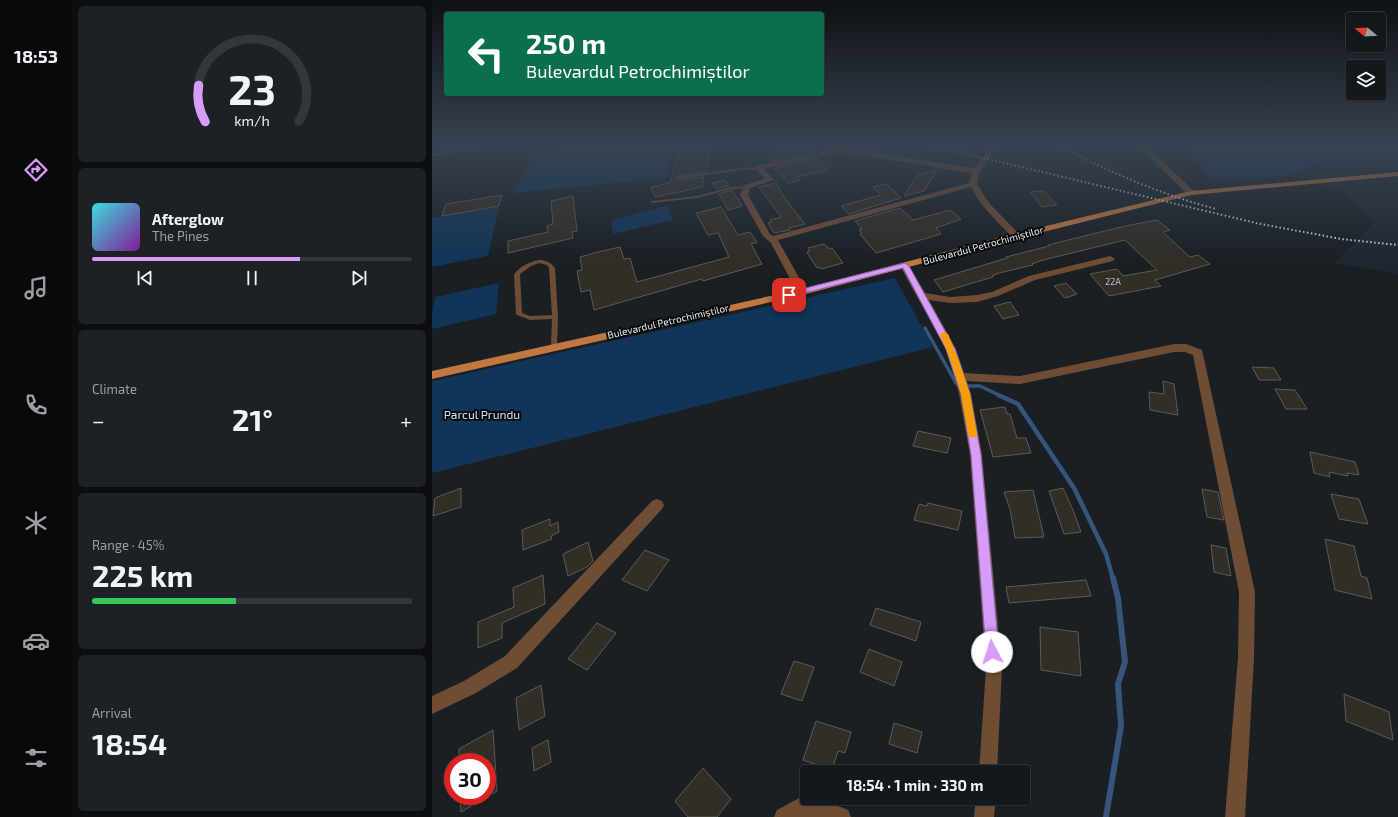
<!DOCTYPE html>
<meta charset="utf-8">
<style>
body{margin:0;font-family:"Exo 2",sans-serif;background:#1d2024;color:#f1f3f6;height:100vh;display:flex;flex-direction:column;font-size:15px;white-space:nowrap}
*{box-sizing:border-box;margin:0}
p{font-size:13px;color:#9d9fa3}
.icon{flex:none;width:22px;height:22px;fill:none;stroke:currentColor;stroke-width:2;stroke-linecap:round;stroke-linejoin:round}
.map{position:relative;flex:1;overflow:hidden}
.details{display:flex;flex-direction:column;gap:6px;padding:6px;background:#0b0d0f;width:360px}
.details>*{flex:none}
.guide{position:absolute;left:12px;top:12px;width:380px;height:84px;border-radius:4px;box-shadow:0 1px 3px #0004,0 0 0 1px #33363a;background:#0b6e4f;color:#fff;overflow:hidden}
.needle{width:26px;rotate:288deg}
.fabs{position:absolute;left:914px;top:12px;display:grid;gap:8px}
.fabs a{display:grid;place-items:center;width:40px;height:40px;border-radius:4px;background:#14171b;box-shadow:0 1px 3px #0004,0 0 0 1px #33363a;font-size:20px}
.speed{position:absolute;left:12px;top:753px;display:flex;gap:8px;font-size:20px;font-weight:700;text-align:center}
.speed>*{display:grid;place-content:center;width:52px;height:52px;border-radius:50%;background:#14171b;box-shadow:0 1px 3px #0004,0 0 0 1px #33363a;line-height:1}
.speed .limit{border:6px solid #d22;background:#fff;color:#111}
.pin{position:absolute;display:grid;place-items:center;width:34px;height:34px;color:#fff;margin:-17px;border-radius:8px;box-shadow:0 2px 6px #0006}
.me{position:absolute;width:44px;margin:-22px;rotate:355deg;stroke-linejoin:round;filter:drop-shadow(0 0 3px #0008)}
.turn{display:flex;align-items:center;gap:14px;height:84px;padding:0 16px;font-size:18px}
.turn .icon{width:52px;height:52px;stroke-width:2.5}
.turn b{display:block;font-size:28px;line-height:34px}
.big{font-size:30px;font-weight:700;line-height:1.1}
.details .tile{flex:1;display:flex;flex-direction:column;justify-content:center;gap:6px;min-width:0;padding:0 14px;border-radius:6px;background:#1d2024}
.details .dial{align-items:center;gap:0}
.dial svg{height:104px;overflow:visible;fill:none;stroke:#33363a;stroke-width:7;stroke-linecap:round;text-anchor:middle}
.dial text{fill:#f1f3f6;stroke:none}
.song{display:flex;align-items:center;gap:12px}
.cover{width:48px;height:48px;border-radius:6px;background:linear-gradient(135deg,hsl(180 70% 55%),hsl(290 70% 35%))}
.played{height:4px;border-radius:2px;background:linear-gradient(90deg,#d79bf9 65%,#33363a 65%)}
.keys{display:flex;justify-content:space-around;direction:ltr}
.heat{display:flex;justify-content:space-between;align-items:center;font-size:22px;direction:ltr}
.charge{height:6px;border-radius:3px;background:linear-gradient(90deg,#34c759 45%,#33363a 0)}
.trip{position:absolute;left:368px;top:765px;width:230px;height:40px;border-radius:4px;background:#14171b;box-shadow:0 1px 3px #0004,0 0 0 1px #33363a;font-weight:700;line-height:40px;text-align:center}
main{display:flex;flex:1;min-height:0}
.tab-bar{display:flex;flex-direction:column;width:72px;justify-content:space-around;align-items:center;background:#08090b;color:#9d9fa3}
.tab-bar .icon{width:28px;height:28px}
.tab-bar .current{color:#d79bf9}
.tab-bar b{font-size:18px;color:#f1f3f6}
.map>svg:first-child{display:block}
.built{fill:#1e2731}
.green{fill:#113558}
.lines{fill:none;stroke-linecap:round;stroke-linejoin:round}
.stream-far2{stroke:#36547c;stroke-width:3.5}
.stream-far1{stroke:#36547c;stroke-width:4.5}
.stream{stroke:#36547c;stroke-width:6}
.building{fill:#312d27;stroke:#5f5a54}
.service{fill:#6f4c34;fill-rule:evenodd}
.minor{fill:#6f4c34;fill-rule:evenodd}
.primary{fill:#c07742;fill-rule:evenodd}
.rail{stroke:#d3d6da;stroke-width:2;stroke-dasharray:1.5 2.5;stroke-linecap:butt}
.route{fill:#d79bf9;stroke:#8c65a2}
.slow{fill:#f59e0b}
.labels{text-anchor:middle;stroke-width:4;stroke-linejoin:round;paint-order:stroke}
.far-number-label{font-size:9px;fill:#bcbebf}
.far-street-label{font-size:10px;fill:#ebeef2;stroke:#07090b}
.park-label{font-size:12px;fill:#cde3fc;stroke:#07090b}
</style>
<main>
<nav class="tab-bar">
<b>18:53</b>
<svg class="icon current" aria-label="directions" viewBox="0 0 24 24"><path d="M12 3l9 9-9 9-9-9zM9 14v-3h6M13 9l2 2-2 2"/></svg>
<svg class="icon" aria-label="music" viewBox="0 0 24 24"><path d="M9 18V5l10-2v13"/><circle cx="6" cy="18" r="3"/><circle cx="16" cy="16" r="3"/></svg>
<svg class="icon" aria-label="phone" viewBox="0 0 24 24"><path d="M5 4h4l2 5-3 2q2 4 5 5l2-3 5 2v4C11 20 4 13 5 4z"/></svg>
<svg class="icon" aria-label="climate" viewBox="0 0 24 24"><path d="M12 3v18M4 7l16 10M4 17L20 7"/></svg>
<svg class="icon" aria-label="car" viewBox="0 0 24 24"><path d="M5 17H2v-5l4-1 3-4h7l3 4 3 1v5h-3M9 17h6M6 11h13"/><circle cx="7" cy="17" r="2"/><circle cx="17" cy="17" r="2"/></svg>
<svg class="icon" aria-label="filters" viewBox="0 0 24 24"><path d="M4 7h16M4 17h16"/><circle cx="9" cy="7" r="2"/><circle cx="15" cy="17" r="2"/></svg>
</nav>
<section class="details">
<div class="tile dial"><svg viewBox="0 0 100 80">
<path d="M14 69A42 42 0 1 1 86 69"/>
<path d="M14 69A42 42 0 0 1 9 41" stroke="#d79bf9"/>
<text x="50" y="56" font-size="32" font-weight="700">23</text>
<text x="50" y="72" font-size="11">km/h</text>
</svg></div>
<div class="tile">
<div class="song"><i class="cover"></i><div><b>Afterglow</b><p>The Pines</p></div></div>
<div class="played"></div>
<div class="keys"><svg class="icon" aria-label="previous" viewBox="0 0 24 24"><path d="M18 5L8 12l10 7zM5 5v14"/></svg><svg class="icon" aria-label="pause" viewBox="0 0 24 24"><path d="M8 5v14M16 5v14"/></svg><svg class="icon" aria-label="next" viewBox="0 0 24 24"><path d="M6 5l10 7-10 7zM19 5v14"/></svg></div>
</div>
<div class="tile"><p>Climate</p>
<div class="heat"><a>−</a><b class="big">21°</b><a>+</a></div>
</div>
<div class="tile"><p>Range · 45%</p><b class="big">225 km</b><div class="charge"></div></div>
<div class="tile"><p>Arrival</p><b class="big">18:54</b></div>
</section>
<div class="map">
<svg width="966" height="817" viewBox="0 0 966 817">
<rect width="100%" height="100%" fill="#1a1f24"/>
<path class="built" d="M914,145H966V274L902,263L942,224L912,193L865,175Z"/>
<path class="green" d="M185,145H242L235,178L80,193L103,153Z
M759,145H914L865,175L797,180L783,179L773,174L757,147Z
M236,205L241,220L181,234L179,220Z
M67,206L56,256L0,267V218Z
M463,278L501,347L0,473V381Z
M67,283L64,314L0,329V315L3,297Z"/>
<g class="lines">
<path class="stream-far2" d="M493,328L524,383L528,386H548L569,396"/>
<path class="stream-far1" d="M566,395L586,404L642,488L674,554L681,579"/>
<path class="stream" d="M674,817L689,726L686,684L693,662L686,598L681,578"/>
</g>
<path class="building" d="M376,145L381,152L338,162L334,157L342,155L340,153Z
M278,149L274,172L246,176L243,177L246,180L272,177L270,187L223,197L219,187L238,183L247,151Z
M386,158L396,170L365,177L368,180L356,183L343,168Z
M505,170L492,191L472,196L485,175Z
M293,180L297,186L284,189L280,183Z
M344,183L352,197L373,224L357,228L358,230L342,233L336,223L339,222L338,220L349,217L327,187Z
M455,184L469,198L417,214L409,206L449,195L441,187Z
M300,190L310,206L296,210L287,194Z
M608,191L613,192L625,205L610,207L598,192Z
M70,195L67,206L10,216L14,204Z
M141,196L145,231L140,232L141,238L76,253V241L116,232L115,226L121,224L119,201Z
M289,207L306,235L318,232L325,242L319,244L330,264L271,281L270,279L162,310L158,290L149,292L145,271L150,270L148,257L162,253L188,247L192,259L198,258L205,282L297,257L286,233L276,235L264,213Z
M468,208L481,220L518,210L529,219L504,228L509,234L444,253L428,234L430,233L427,230L430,229L423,221Z
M725,220L738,230L731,232L758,257L766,255L778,264L723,280L729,286L677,296L658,274L685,269L691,276L725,270L693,240L611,260L600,264L601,265L567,273L560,276L561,277L511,292L502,280L575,258L574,257L617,246L616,245L693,226Z
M392,244L398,249L400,248L411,263L389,269L387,267L385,268L377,256L375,252L378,251L376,248Z
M634,283L645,294L633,298L622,286Z
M578,302L587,315L571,319L562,306Z
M820,367L842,368L849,380H827Z
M731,381L742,384L746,415L718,410L717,392L732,394Z
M843,389L863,390L875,409H854Z
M573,407L575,414H578L585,438H594L599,453L561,457L548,410Z
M486,431L519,438L515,453L481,446Z
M878,452L923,462L927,475L915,473L916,476L897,472L898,477L882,473Z
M29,488V507L1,516L3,498Z
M631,488L641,510L649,532L632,534L617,491Z
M770,489L786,492L792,520L775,517Z
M601,490L612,537L583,538L578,509L572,492Z
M899,494L927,499L936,524L907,519Z
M496,503L530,511L526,530L482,520L487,504L495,506Z
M118,519V526L126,522L127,532L119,536L120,539L91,550L90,530Z
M893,539L922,546L929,576L935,578L940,599L903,590Z
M156,542L161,561L155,567L136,576L131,554Z
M779,545L794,548L799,576L782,572Z
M213,550L237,560L215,591L190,580Z
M111,575L113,604L70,623V638L46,648V622L82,607L81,588Z
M654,580L659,596L577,603L574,587Z
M444,608L489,622L484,641L438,625Z
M165,623L184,633L155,670L136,659Z
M608,627L646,632L649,676L609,670Z
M437,649L470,662L462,686L428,672Z
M362,661L382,667L370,701L349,694Z
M109,685L113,716L87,730L84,698Z
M912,694L957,712L961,740L914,721Z
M384,721L419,732L413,753L406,751L400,770L371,760Z
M462,723L490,732L485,753L457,744Z
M61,730L65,791L29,812L28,796H55V762H27V749Z
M116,740L119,762L102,771L100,748Z
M271,768L299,799L285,817H256L243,801Z"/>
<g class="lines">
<path class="service" d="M400,145H406L401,149L400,152H398L397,148Z
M414,145H423L487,161L485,162Z
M327,167L329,168V169L310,170L246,179L244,178L246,177L310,168Z
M315,186L317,187V188L299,189L265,198L220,203L218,202L220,201L265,196L299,187Z
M107,260C114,260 118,262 123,268L126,317L125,347L122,349L119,347L120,319L98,320L85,315L84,314L82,274C89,266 97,262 107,260ZM107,263L115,265L117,268L120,315L98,316L90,313L88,274L99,266Z"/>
<path class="minor" d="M560,145H567L548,171L545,184L557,203L587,234L588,236L587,238H581C566,222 549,207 539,187L346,240L375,292L370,295L365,292L339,243L331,236L308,195L312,185L333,179L323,168L324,166L407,148L542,168ZM407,152L540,173L537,183L341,236L338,234L316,195L318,188L342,180L332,169Z
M706,145H713L762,191V195H756Z
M678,256L683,259L681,261L603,280L566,296L545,302L518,303L497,300L524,349L532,373L588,376L742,344H754L770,350L823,592L822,658L813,817H793L806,658L807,592L761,355L753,352H742L588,384L535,381L539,394L550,455L570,668L565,772H547L554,668L538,455L527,394L514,349L468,266L470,264H476L493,293L518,297L545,295L560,292L597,276Z
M225,499L230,501L232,505L230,509L85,668L44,693L0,714V696L32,681L73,656L220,501Z
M369,797C386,800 400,803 416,810L419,817H342L345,810Z
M544,798H564L562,817H542Z"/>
<path class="primary" d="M966,172V176L759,195L587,238L370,295L0,379V371L370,289L581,234L759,191Z"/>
<path class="rail" d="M497,145L824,223L909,239L966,245
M626,145C677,172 728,194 784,209
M0,155L53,145"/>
</g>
<linearGradient id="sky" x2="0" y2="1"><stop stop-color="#0e1114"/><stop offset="0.56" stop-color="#384250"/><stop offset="1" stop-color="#384250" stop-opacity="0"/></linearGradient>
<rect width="966" height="260" fill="url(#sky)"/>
<path class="route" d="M473,263L477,266L523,349L538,394L549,455L567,652L565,657L560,659L556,657L554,652L539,455L529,394L514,349L471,268L357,297L353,295L354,293Z"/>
<path class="slow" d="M512,332L516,334L528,364L538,394L545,434L544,437H537L536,434L529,394L520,364L508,334Z"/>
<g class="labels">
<g class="far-number-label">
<text x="681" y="285">22A</text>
</g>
<g class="far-street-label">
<text transform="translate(551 245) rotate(-15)" y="4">Bulevardul Petrochimiștilor</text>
<text transform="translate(236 321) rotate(-13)" y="4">Bulevardul Petrochimiștilor</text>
</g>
<g class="park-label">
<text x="50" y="419">Parcul Prundu</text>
</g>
</g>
</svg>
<div class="fabs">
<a><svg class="needle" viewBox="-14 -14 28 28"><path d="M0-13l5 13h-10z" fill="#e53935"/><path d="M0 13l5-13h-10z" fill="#9d9fa3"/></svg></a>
<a><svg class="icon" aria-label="layers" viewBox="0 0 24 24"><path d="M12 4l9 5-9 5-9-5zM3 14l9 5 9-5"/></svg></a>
</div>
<div class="speed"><div class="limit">30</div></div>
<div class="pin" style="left:357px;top:295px;background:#d93025"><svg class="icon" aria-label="arrive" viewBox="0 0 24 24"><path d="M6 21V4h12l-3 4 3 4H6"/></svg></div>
<svg class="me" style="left:560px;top:652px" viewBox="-20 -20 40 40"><circle r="19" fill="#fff"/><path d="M0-13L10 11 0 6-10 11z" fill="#d79bf9"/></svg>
<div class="trip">18:54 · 1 min · 330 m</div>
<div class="guide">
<div class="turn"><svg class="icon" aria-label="left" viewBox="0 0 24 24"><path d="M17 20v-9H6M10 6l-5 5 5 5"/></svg><div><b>250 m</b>Bulevardul Petrochimiștilor</div></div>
</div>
</div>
</main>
